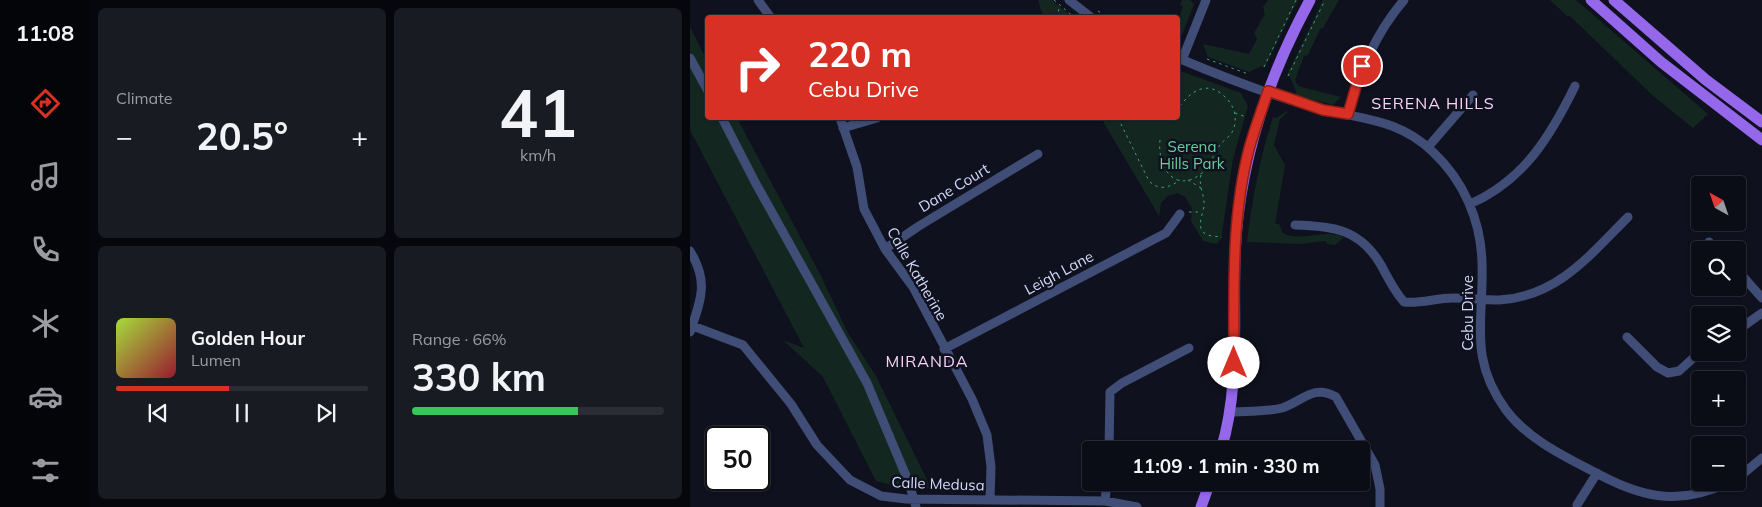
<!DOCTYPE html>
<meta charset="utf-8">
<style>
body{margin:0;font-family:Mulish,sans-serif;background:#191b23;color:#f1f3f6;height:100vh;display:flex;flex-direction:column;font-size:19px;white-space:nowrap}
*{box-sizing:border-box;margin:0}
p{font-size:16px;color:#9a9ca1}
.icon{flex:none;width:28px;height:28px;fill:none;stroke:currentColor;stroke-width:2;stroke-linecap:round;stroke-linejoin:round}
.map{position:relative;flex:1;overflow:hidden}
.side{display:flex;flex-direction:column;gap:8px;padding:8px;background:#06070c;width:600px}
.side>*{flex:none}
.top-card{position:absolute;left:15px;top:15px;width:475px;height:105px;border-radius:5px;box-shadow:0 1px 4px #0004,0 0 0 1px #2b2d35;background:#d93025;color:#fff;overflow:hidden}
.needle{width:32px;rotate:320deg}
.fabs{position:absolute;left:1001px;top:176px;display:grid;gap:10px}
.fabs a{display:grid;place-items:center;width:55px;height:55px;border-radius:5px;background:#0b0d16;box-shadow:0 1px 4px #0004,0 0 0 1px #2b2d35;font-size:25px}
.speed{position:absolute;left:15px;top:426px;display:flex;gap:10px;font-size:25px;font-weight:700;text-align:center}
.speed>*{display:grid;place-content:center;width:65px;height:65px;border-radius:50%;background:#0b0d16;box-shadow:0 1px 4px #0004,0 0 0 1px #2b2d35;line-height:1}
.speed .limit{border:2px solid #111;border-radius:8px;background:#fff;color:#111}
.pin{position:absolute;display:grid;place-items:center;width:42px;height:42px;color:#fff;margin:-21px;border:2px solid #fff;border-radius:50%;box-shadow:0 1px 5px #0007}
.me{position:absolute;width:55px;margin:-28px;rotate:0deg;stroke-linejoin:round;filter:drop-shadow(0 0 4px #0008)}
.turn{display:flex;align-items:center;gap:18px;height:105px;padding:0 20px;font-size:22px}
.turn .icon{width:65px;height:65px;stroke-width:2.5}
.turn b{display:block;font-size:35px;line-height:42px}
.big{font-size:38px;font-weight:700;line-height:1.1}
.side .card{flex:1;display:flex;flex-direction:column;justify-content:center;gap:8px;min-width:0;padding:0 18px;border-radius:8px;background:#191b23}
.side .dial{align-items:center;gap:0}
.dial b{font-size:65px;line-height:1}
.song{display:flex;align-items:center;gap:15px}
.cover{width:60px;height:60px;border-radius:8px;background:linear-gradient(135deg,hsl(80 70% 55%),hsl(350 70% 35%))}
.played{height:5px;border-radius:2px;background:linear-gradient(90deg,#d93025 45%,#2b2d35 45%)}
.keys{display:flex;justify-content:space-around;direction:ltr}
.heat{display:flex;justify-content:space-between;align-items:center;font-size:28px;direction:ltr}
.charge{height:8px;border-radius:4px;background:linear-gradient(90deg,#34c759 66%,#2b2d35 0)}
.side .tiles{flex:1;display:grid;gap:8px;grid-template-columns:repeat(2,1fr)}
.trip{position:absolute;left:392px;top:441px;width:288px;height:50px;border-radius:5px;background:#0b0d16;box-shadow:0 1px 4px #0004,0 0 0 1px #2b2d35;font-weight:700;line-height:50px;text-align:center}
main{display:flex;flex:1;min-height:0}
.dock{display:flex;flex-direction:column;width:90px;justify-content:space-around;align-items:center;background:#040509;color:#9a9ca1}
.dock .icon{width:35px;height:35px}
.dock .on{color:#d93025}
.dock b{font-size:22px;color:#f1f3f6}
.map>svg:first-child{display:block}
.green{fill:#132720}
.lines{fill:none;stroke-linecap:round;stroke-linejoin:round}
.path{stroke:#3da27f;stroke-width:1;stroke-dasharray:2.5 4;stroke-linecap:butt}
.minor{stroke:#404d77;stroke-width:9}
.major{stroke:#9467eb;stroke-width:11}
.route-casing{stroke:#8d1f18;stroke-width:12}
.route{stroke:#d93025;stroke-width:9}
.labels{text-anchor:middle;stroke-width:5;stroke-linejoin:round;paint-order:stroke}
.park-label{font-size:15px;fill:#68cf98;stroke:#0f111e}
.street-label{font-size:15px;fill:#d2d8f9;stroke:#0f111e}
.neighbourhood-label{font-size:16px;letter-spacing:1px;fill:#f9d3f6;stroke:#0f111e}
</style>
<main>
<nav class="dock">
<b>11:08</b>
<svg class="icon on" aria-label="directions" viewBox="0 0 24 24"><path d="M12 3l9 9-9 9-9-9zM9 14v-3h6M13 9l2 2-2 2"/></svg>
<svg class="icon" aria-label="music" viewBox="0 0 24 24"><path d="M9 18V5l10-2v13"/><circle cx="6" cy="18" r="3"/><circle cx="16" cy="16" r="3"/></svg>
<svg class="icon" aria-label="phone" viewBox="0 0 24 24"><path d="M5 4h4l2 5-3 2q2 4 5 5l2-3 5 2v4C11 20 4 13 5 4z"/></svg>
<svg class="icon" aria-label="climate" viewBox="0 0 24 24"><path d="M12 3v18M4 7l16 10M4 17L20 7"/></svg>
<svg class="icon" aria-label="car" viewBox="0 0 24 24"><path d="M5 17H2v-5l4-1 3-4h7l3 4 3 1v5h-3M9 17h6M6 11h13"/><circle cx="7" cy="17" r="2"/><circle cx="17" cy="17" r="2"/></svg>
<svg class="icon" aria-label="filters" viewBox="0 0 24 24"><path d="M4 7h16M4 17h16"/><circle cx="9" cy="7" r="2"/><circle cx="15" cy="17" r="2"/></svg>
</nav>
<section class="side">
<div class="tiles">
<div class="card"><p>Climate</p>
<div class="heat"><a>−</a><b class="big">20.5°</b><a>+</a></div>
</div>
<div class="card dial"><b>41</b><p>km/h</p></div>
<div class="card">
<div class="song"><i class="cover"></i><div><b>Golden Hour</b><p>Lumen</p></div></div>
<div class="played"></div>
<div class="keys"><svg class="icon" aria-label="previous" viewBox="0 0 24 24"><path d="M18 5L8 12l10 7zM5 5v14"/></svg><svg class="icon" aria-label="pause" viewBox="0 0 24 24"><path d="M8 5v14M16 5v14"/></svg><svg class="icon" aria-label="next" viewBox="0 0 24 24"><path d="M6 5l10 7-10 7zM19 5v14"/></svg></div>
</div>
<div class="card"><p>Range · 66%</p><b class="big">330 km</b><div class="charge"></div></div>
</div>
</section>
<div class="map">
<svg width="1072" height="507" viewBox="0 0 1072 507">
<rect width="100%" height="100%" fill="#0f111e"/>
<path class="green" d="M348,0H362L382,17H353Z
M492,0H500L504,4L492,35H488V20L493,6L490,5Z
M578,0H608L575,67L572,66L559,72L518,57L513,44L559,54L567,39L564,33L575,14L573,7Z
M633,0H649L633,28L630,29L618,55L614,56L605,80L608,86L651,97L643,105L605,95L606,91L600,77L597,75Z
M860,0H886L1018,114L1003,128L961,94L880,16H877Z
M0,27L17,61L18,118H47L130,274L158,333L186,376L241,488L223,490L186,481L133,377L93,340L114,348L0,130Z
M488,70L551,93L558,106L543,159L531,239L526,244L513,241L501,221L502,208L495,197L487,193L478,196L471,203L469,216L411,118H488Z
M597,111L598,112L590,119L584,145L595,165L585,224H589L593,233C610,243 633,228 654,237L645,245L637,244V242L634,241L610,244L557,242C562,199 570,158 583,117L586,118Z"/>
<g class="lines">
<path class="path" d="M364,0L385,18
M408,11L418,18
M368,18L369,6
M517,59L558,74
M574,67L606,0
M598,76L635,0
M545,113L556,117
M428,118L459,181C469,191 479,188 490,180
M470,140C467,167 485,195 512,173C520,167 522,157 528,148C531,142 537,139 541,134C548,123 546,108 537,99C518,78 500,91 488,109
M511,175C508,186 515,195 514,206C513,214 507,225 513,232C518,237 526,236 532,237
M498,180L511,188
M499,212H512"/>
<path class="minor" d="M68,0L81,18
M379,0L402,18
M0,58L18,91
M488,58C533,77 584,97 632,109C674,120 709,119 743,152C774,181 791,221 792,263C794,321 778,358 816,410C839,441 880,459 912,476C956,499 993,505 1039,482
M492,60L516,0
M658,114C670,71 685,34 714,0
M32,118L65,182L177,383L219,483L226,507
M150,118L167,167L174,209L195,249L223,287L282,399L297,435L301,467L300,499
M153,128L187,118
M738,147L783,95
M780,204C834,180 860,137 885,86
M605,225C643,226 670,229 691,265C698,278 704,291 714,302C730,304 746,298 763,298C778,298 794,300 809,300C867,297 900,255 938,217
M1019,242L1027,250
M195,249L229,226L348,154
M0,251C19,282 11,300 0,332
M1048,271L1072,298
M0,325L53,345L101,404L127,445L160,480L191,496L216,499L415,501L447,507
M1048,330L1072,313
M937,337L967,367L978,373L989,371L1010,352
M254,349L476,233L490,214
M540,412C556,411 576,412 592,408C613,401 623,384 646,397L685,465L690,489V507
M419,450L420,392L432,383L499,348
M1048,478L1072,458
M415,501L417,482
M887,505L907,473"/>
<path class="major" d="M901,0L971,62L1072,140
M924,0L1016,80L1072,122
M531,450C550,388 543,321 545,257C548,167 577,79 620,0
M511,507L520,482"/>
</g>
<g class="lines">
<g class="route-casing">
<path id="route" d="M544,363C544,293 541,218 559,149C564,130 572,110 578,91L633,110L658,114L672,66"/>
</g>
<use href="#route" class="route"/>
</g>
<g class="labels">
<g class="park-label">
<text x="502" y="152">Serena<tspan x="502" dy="17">Hills Park</tspan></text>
</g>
<g class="street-label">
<text transform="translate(264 188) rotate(-31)" y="5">Dane Court</text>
<text transform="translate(369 273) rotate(-28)" y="5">Leigh Lane</text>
<text transform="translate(227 274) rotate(60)" y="5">Calle Katherine</text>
<text transform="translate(778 313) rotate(-90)" y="5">Cebu Drive</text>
<text transform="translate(248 484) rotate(2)" y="5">Calle Medusa</text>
</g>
<g class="neighbourhood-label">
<text x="743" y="109">SERENA HILLS</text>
<text x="237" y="367">MIRANDA</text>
</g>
</g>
</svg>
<div class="fabs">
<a><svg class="needle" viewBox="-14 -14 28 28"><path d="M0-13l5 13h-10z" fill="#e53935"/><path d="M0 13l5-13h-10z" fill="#9a9ca1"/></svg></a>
<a><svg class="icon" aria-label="search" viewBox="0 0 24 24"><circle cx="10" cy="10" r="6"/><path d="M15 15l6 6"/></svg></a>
<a><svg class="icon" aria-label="layers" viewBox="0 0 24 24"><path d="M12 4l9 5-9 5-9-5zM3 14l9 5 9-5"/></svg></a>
<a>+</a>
<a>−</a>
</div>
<div class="speed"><div class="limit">50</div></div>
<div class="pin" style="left:672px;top:66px;background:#d93025"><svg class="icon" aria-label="arrive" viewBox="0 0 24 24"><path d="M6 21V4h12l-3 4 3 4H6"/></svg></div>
<svg class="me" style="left:544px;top:363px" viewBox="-20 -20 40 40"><circle r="19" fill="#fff"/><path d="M0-13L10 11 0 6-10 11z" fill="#d93025"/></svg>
<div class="trip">11:09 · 1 min · 330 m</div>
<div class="top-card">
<div class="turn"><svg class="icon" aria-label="right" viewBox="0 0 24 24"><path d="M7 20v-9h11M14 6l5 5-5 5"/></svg><div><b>220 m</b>Cebu Drive</div></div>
</div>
</div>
</main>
